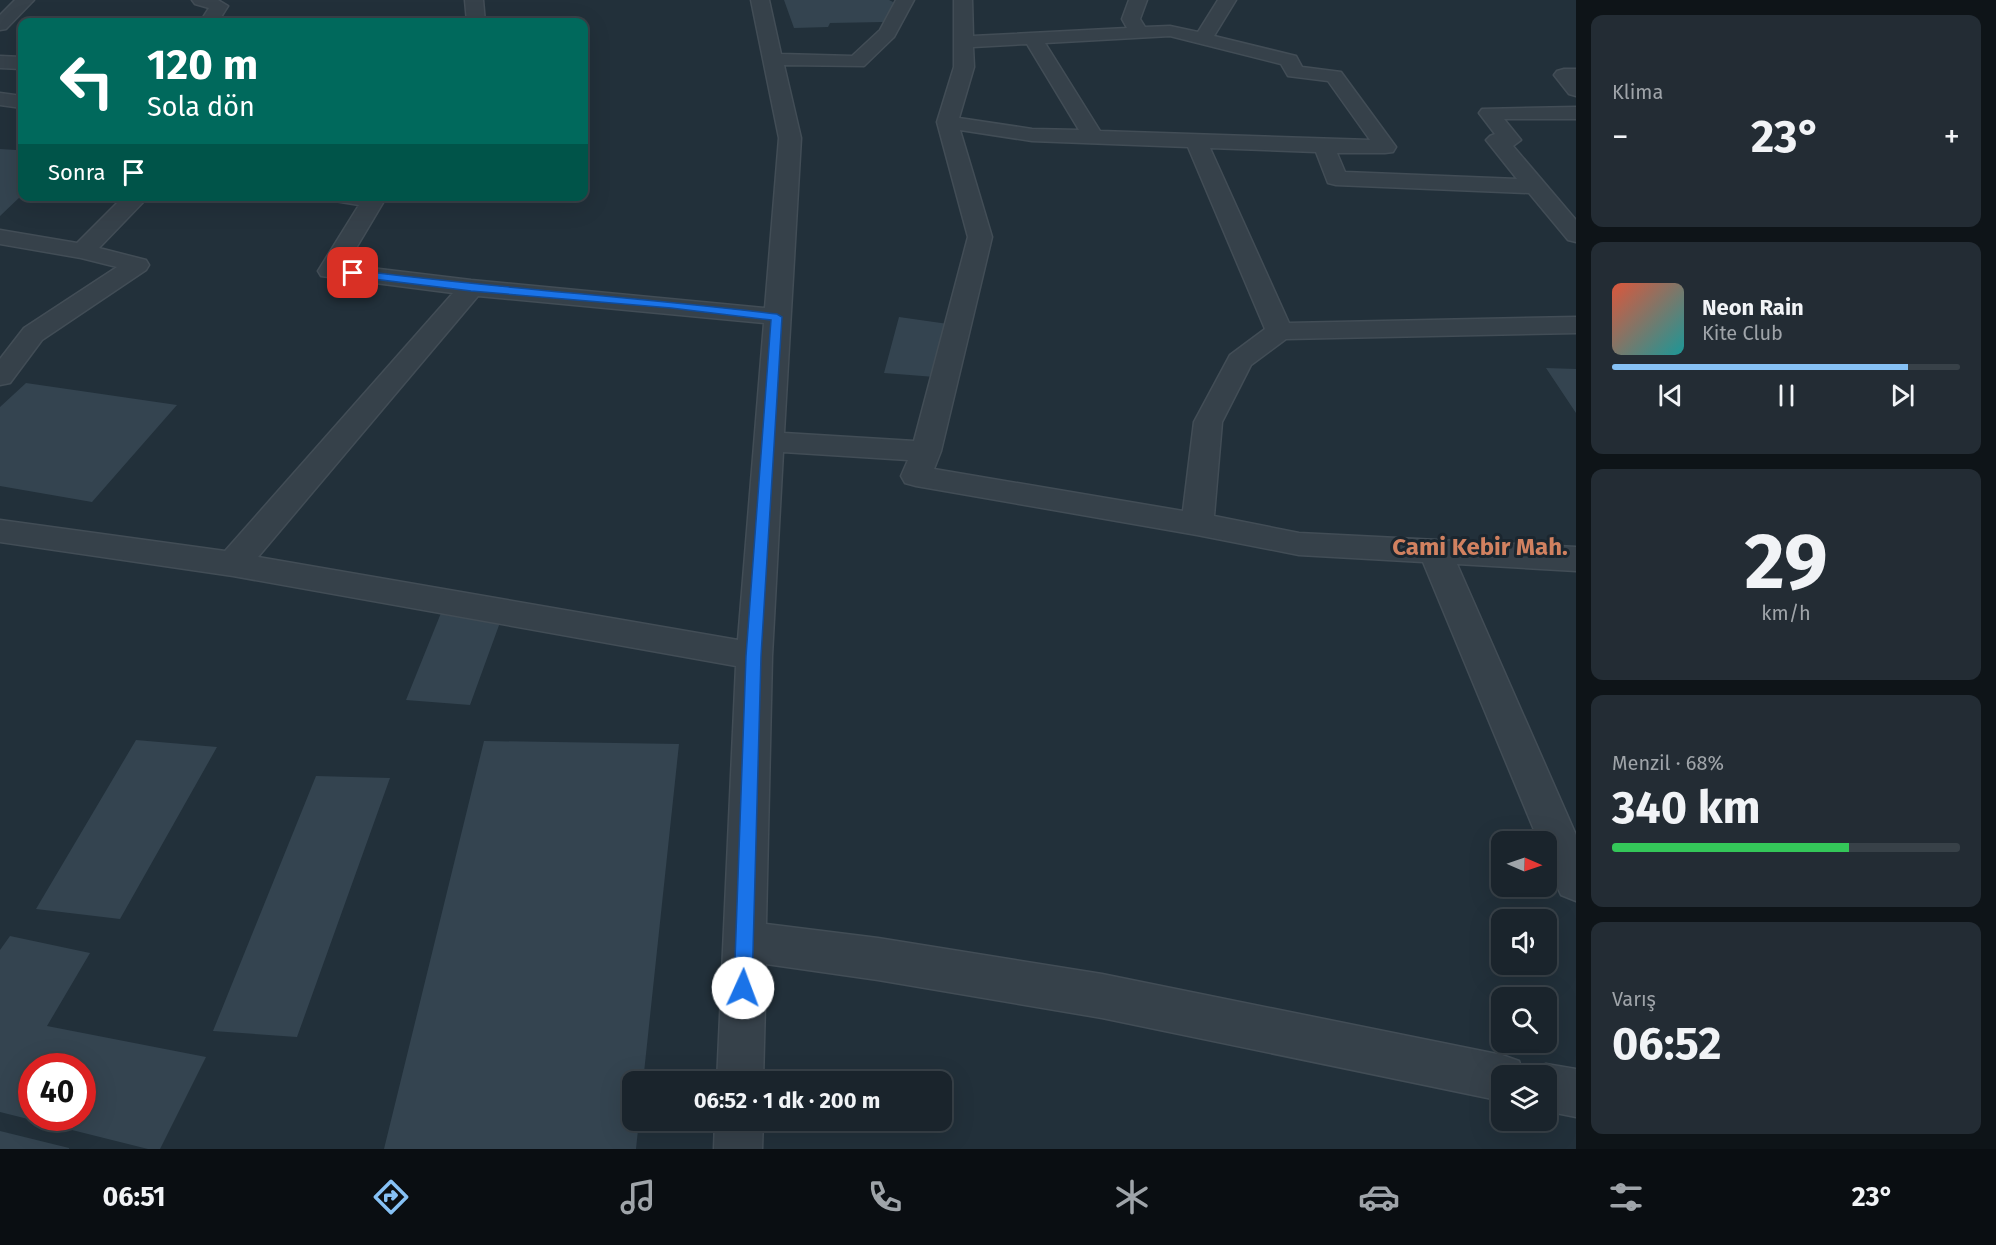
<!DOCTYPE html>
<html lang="tr">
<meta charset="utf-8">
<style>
body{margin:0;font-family:"Fira Sans",sans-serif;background:#232c34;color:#f1f3f6;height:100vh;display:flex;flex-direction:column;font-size:22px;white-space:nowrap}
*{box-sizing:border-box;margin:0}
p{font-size:20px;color:#9fa4a9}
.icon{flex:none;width:33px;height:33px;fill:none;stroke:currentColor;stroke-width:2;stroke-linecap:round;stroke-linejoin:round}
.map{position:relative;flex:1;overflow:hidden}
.drawer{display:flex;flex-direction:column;gap:15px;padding:15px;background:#0e1418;width:420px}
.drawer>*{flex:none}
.top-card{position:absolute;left:18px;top:18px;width:570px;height:183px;border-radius:12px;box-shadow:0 6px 24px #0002,0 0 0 2px #384148;background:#00695c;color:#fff;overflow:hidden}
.needle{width:39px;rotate:92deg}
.buttons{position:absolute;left:1491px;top:831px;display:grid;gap:12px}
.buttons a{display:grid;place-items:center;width:66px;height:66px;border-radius:12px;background:#1a242c;box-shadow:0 6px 24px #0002,0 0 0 2px #384148;font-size:30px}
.speed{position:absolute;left:18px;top:1053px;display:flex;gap:12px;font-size:30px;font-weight:700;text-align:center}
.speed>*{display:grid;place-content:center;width:78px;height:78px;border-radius:50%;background:#1a242c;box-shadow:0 6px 24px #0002,0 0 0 2px #384148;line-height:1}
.speed .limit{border:9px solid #d22;background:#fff;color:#111}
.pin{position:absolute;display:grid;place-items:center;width:51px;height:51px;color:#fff;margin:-26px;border-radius:12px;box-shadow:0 3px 9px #0006}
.me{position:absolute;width:66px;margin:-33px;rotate:2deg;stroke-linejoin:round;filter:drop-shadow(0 0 4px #0008)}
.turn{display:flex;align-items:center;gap:21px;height:126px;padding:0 30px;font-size:27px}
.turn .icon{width:78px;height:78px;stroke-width:2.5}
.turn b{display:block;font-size:42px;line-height:51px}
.then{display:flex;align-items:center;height:57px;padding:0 30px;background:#0003;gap:12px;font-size:22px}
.big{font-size:45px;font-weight:700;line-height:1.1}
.drawer .widget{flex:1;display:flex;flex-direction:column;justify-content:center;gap:9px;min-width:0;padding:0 21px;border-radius:12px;background:#232c34}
.drawer .dial{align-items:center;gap:0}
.dial b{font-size:78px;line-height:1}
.song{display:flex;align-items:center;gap:18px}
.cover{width:72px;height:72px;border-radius:9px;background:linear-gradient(135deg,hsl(10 70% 55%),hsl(180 70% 35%))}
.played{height:6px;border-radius:3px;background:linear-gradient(90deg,#86c1f5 85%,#384148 85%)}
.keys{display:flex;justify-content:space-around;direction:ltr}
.heat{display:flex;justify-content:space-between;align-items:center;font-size:33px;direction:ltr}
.charge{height:9px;border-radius:4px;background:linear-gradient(90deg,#34c759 68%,#384148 0)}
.trip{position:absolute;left:622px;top:1071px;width:330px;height:60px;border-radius:12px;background:#1a242c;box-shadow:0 6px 24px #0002,0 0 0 2px #384148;font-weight:700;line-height:60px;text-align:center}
.dock{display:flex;height:96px;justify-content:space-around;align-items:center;background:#0a0e12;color:#9fa4a9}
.dock .icon{width:42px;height:42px}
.dock .on{color:#86c1f5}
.dock b{font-size:27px;color:#f1f3f6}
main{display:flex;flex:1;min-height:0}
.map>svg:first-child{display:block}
.building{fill:#344450;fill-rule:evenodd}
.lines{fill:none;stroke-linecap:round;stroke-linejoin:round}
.minor-casing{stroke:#424d56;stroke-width:3}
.minor{fill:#36414a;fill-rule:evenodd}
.route{fill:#1a73e8;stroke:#114b97;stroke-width:1.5}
.labels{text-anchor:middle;stroke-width:6;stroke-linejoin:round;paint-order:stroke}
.district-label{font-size:24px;font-weight:bold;fill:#d18160;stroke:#1b262f}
</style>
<main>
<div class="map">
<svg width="1576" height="1149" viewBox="0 0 1576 1149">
<rect width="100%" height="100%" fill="#22303a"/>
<path class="building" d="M784,0H889L895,3L883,22L830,23L828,27L794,28Z
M22,143V195L0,216V149L16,150Z
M899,317L948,324L935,377L884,373Z
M1546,368L1576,369V413Z
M26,383L177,405L92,502L0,486V407Z
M441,613L502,617L470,705L406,700Z
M136,740L217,747L120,919L36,909Z
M484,741L679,744L643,1082H633V1120H639L636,1149H384Z
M316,776L390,778L297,1037L213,1031Z
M10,936L90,953L47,1026L206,1057L160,1149H148L0,1112V950ZM32,1066H82V1118H32Z
M0,1131L69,1148V1149H0Z"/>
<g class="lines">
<g class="minor-casing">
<path id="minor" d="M15,0H34L6,29L0,30V15Z
M192,0H218L228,6L218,22H200L209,8L195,4Z
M465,0H483L485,22H467Z
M751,0H769L781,54L852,56L880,30L896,0H914L894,37L864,66L784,65L801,138L784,433L914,441L968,237L937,122L954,67V0H972L973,36L1127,28L1122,19L1129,0H1147L1140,19L1145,27L1170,26L1198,32L1218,0H1236L1214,36L1296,56L1302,67L1341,72L1396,147L1393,152L1385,153H1337L1345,172L1517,179L1486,140L1490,136L1495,134L1479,113L1482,109L1576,107V119H1504L1521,140L1513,146L1576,220V242L1568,240L1529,193L1336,185L1328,183L1316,152L1210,148L1289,323L1576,317V333L1286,339L1251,365L1222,422L1214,516L1299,533L1576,547V571L1457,564L1576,835V901L1561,895C1553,877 1546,862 1546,842H1539L1423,562L1299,555L1197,535L916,486L905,483L901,476L908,460L783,452L772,656L766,924L878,938L1102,974L1502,1055L1519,1061L1524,1076H1502V1101L1102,1018L878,980L766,964L763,1082H717L736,666L233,576L0,542V520L225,551L453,293L321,276L318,271L359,205L335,201L332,196H387L346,265L471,280L765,308L779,138ZM1170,36L1281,64L1288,76L1328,81L1370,140L1100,131L1045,43ZM1027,44L1079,130L1032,129L959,118L974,67L973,47ZM960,130L1032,141L1188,147L1265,329L1230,355L1194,422L1183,511L934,469L941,451L992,237ZM478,296L764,323L738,640L258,557Z
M0,56L22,57V69L0,68Z
M1564,69H1576V96L1569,94L1554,75L1557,71Z
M0,93L22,96V108L0,105Z
M124,196H149L99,248L146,260L149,265L146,270L42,340L10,383L0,385V359L24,328L117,267L81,258L0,244V230L77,243Z
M1546,1064L1576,1069V1117L1546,1111V1076H1527L1529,1070Z
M715,1120H763L762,1149H714Z"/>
</g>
<use href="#minor" class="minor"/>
</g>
<path class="route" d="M353,270C494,288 636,297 777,314L782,317L761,656L752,988L749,994L743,997L736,994L734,988L746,656L771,320L671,308L471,291L349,276V271Z"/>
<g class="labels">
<g class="district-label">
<text x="1480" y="555">Cami Kebir Mah.</text>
</g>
</g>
</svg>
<div class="buttons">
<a><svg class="needle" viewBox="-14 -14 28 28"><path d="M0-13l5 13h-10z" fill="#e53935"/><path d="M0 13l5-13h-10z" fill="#9fa4a9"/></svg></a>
<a><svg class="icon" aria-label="sound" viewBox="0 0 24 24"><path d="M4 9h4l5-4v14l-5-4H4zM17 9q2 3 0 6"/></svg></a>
<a><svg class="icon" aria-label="search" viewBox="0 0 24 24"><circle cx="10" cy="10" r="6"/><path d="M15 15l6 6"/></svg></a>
<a><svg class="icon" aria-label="layers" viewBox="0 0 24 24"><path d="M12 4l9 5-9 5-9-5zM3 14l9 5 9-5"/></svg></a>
</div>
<div class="speed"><div class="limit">40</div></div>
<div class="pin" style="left:353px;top:273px;background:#d93025"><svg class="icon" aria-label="arrive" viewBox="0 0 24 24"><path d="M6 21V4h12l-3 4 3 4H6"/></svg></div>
<svg class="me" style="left:743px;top:988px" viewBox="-20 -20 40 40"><circle r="19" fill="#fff"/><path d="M0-13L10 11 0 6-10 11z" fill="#1a73e8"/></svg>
<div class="trip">06:52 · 1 dk · 200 m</div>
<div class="top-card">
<div class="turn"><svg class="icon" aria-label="left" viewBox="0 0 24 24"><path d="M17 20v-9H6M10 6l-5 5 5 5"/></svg><div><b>120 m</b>Sola dön</div></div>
<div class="then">Sonra<svg class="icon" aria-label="arrive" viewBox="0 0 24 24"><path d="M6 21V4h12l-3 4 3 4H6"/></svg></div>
</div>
</div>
<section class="drawer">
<div class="widget"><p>Klima</p>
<div class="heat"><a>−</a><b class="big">23°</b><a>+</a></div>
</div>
<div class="widget">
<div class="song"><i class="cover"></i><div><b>Neon Rain</b><p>Kite Club</p></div></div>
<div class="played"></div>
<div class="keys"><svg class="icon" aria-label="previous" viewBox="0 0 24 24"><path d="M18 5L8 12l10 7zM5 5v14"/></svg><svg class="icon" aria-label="pause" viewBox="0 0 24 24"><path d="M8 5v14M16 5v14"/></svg><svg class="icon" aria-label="next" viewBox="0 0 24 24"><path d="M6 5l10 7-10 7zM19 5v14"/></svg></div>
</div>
<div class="widget dial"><b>29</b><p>km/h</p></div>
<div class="widget"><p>Menzil · 68%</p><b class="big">340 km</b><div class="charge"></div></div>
<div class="widget"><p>Varış</p><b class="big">06:52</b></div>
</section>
</main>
<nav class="dock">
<b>06:51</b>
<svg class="icon on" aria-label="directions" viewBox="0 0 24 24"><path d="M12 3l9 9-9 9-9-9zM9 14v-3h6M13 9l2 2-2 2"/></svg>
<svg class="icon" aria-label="music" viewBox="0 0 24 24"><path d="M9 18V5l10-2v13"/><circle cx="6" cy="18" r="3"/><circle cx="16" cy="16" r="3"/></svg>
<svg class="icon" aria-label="phone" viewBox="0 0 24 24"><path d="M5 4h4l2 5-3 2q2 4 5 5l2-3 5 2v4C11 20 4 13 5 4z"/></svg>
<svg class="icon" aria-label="climate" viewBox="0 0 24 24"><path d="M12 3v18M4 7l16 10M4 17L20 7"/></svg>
<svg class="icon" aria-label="car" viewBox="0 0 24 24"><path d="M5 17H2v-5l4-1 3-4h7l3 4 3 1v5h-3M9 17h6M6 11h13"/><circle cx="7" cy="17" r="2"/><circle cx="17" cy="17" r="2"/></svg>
<svg class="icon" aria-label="filters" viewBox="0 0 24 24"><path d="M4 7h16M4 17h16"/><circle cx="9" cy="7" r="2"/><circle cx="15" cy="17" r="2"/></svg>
<b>23°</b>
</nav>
